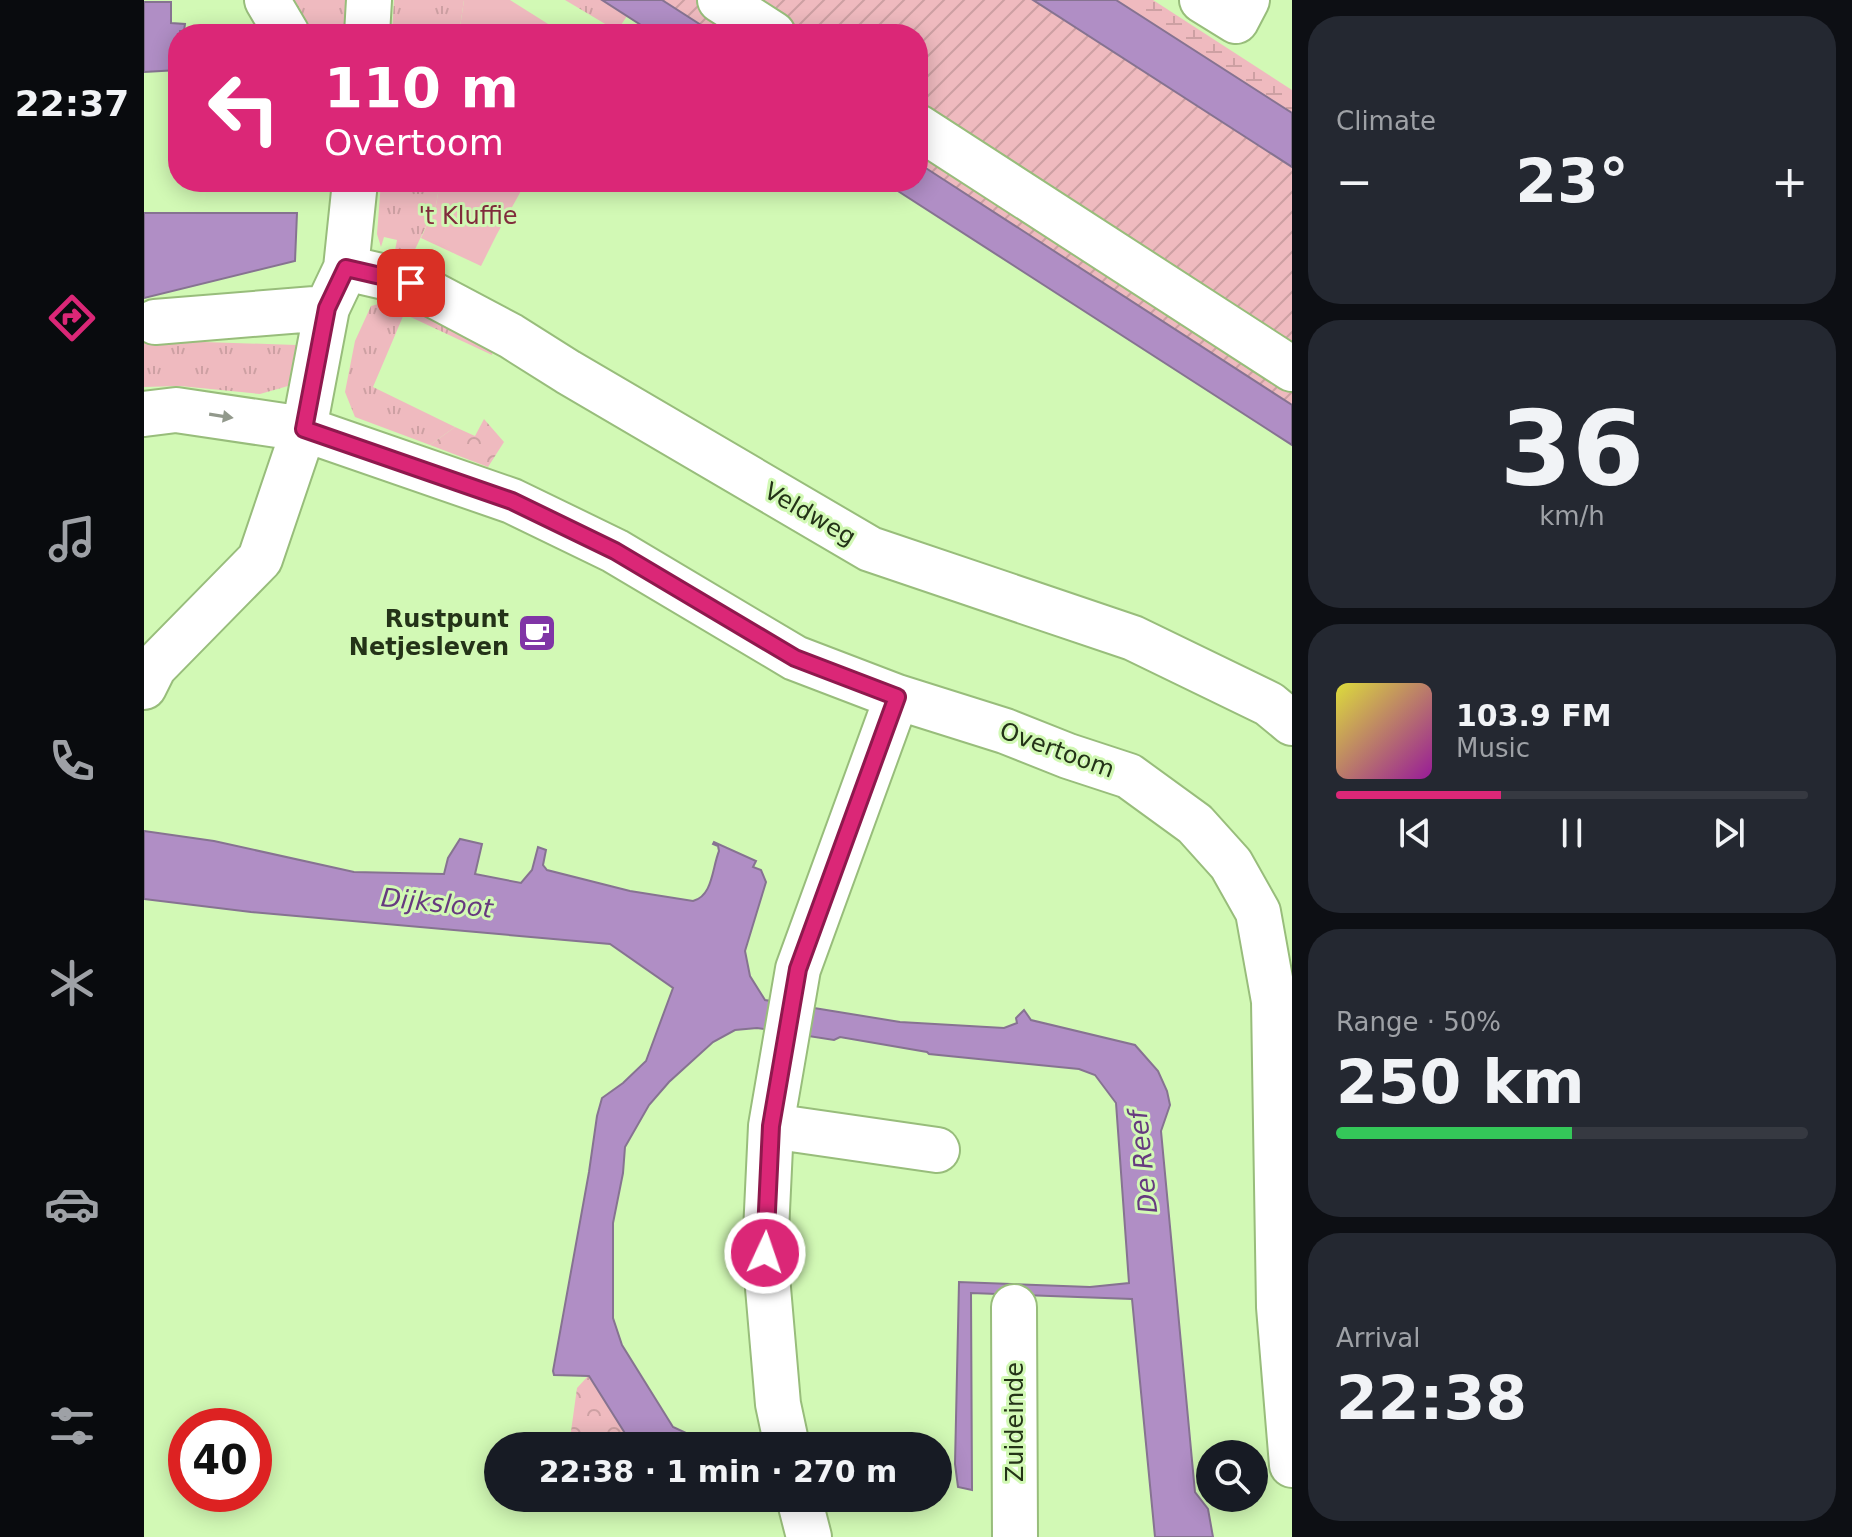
<!DOCTYPE html>
<meta charset="utf-8">
<style>
body{margin:0;font-family:"DejaVu Sans",sans-serif;background:#242831;color:#f1f3f6;height:100vh;display:flex;flex-direction:column;font-size:30px;white-space:nowrap}
*{box-sizing:border-box;margin:0}
p{font-size:26px;color:#9ea1a6}
.icon{flex:none;width:44px;height:44px;fill:none;stroke:currentColor;stroke-width:2;stroke-linecap:round;stroke-linejoin:round}
.map{position:relative;flex:1;overflow:hidden}
.details{display:flex;flex-direction:column;gap:16px;padding:16px;background:#0d0f14;width:560px}
.details>*{flex:none}
.hud{position:absolute;left:24px;top:24px;width:760px;height:168px;border-radius:32px;box-shadow:0 4px 20px #0003;background:#db2777;color:#fff;overflow:hidden}
.fabs{position:absolute;left:1052px;top:1440px;display:grid;gap:16px}
.fabs a{display:grid;place-items:center;width:72px;height:72px;border-radius:50%;background:#171b24;box-shadow:0 4px 20px #0003;font-size:40px}
.speed{position:absolute;left:24px;top:1408px;display:flex;gap:16px;font-size:40px;font-weight:700;text-align:center}
.speed>*{display:grid;place-content:center;width:104px;height:104px;border-radius:50%;background:#171b24;box-shadow:0 4px 20px #0003;line-height:1}
.speed .limit{border:12px solid #d22;background:#fff;color:#111}
.pin{position:absolute;display:grid;place-items:center;width:68px;height:68px;color:#fff;margin:-34px;border-radius:16px;box-shadow:0 4px 12px #0006}
.me{position:absolute;width:88px;margin:-44px;rotate:3deg;stroke-linejoin:round;filter:drop-shadow(0 0 6px #0008)}
.turn{display:flex;align-items:center;gap:28px;height:168px;padding:0 24px;font-size:36px}
.turn .icon{width:104px;height:104px;stroke-width:2.5}
.turn b{display:block;font-size:56px;line-height:68px}
.big{font-size:60px;font-weight:700;line-height:1.1}
.details .tile{flex:1;display:flex;flex-direction:column;justify-content:center;gap:12px;min-width:0;padding:0 28px;border-radius:32px;background:#242831}
.details .dial{align-items:center;gap:0}
.dial b{font-size:104px;line-height:1}
.song{display:flex;align-items:center;gap:24px}
.cover{width:96px;height:96px;border-radius:12px;background:linear-gradient(135deg,hsl(60 70% 55%),hsl(300 70% 35%))}
.played{height:8px;border-radius:4px;background:linear-gradient(90deg,#db2777 35%,#363941 35%)}
.keys{display:flex;justify-content:space-around;direction:ltr}
.heat{display:flex;justify-content:space-between;align-items:center;font-size:44px;direction:ltr}
.charge{height:12px;border-radius:6px;background:linear-gradient(90deg,#34c759 50%,#363941 0)}
.trip{position:absolute;left:340px;top:1432px;width:468px;height:80px;border-radius:40px;background:#171b24;box-shadow:0 4px 20px #0003;font-weight:700;line-height:80px;text-align:center}
main{display:flex;flex:1;min-height:0}
.dock{display:flex;flex-direction:column;width:144px;justify-content:space-around;align-items:center;background:#090b0e;color:#9ea1a6}
.dock .icon{width:56px;height:56px}
.dock .on{color:#db2777}
.dock b{font-size:36px;color:#f1f3f6}
.map>svg:first-child{display:block}
.grass{fill:url(#grass-tufts)}
.forest{fill:url(#forest-crowns)}
.wetland{fill:url(#wetland-marsh)}
.park{fill:#efbabf}
.garden{fill:url(#garden-furrows)}
.water{fill:#b08ec5;stroke:#867391;stroke-width:2}
.lines{fill:none;stroke-linecap:round;stroke-linejoin:round}
.minor-casing{stroke:#98bd7b;stroke-width:48}
.minor{stroke:#fff;stroke-width:44}
.oneway{fill:#92998c}
.route-casing{stroke:#8e194d;stroke-width:20}
.route{stroke:#db2777;stroke-width:14}
.labels{text-anchor:middle;stroke-width:6;stroke-linejoin:round;paint-order:stroke}
.park-label{font-size:24px;fill:#812c3c;stroke:#d2f9b5}
.street-label{font-size:24px;fill:#243318;stroke:#d2f9b5}
.poi-label{font-size:24px;font-weight:bold;fill:#243318;stroke:#d2f9b5;text-anchor:end}
.water-label{font-size:26px;font-style:italic;fill:#663a7f;stroke:#d2f9b5}
</style>
<main>
<nav class="dock">
<b>22:37</b>
<svg class="icon on" aria-label="directions" viewBox="0 0 24 24"><path d="M12 3l9 9-9 9-9-9zM9 14v-3h6M13 9l2 2-2 2"/></svg>
<svg class="icon" aria-label="music" viewBox="0 0 24 24"><path d="M9 18V5l10-2v13"/><circle cx="6" cy="18" r="3"/><circle cx="16" cy="16" r="3"/></svg>
<svg class="icon" aria-label="phone" viewBox="0 0 24 24"><path d="M5 4h4l2 5-3 2q2 4 5 5l2-3 5 2v4C11 20 4 13 5 4z"/></svg>
<svg class="icon" aria-label="climate" viewBox="0 0 24 24"><path d="M12 3v18M4 7l16 10M4 17L20 7"/></svg>
<svg class="icon" aria-label="car" viewBox="0 0 24 24"><path d="M5 17H2v-5l4-1 3-4h7l3 4 3 1v5h-3M9 17h6M6 11h13"/><circle cx="7" cy="17" r="2"/><circle cx="17" cy="17" r="2"/></svg>
<svg class="icon" aria-label="filters" viewBox="0 0 24 24"><path d="M4 7h16M4 17h16"/><circle cx="9" cy="7" r="2"/><circle cx="15" cy="17" r="2"/></svg>
</nav>
<div class="map">
<svg width="1148" height="1537" viewBox="0 0 1148 1537">
<defs>
<pattern id="grass-tufts" width="24" height="20" patternUnits="userSpaceOnUse" patternTransform="scale(2)"><rect width="24" height="20" fill="#efbabf"/><path d="M3 7l-1-3M5 7V3M7 7l1-3M15 17l-1-3M17 17v-4M19 17l1-3" fill="none" stroke="#cda0a3"/></pattern>
<pattern id="forest-crowns" width="20" height="18" patternUnits="userSpaceOnUse" patternTransform="scale(2)"><rect width="20" height="18" fill="#efbabf"/><path d="M2 6a3 3 0 1 1 6 0M12 15a3 3 0 1 1 6 0" fill="none" stroke="#cda0a3"/></pattern>
<pattern id="wetland-marsh" width="20" height="14" patternUnits="userSpaceOnUse" patternTransform="scale(2)"><rect width="20" height="14" fill="#efbabf"/><path d="M1 5h8M5 5V1M11 12h8M15 12V8" fill="none" stroke="#cda0a3"/></pattern>
<pattern id="garden-furrows" width="10" height="10" patternUnits="userSpaceOnUse" patternTransform="scale(2)"><rect width="10" height="10" fill="#efbabf"/><path d="M-1 1l2-2M0 10L10 0M9 11l2-2" fill="none" stroke="#cda0a3"/></pattern>
</defs>
<rect width="100%" height="100%" fill="#d2f9b5"/>
<path class="grass" d="M134,0H207L205,34H155Z
M250,0H320L315,34H248Z
M421,0H458L483,16L473,31Z
M237,182H296L292,205L266,260L250,256L253,240L240,237L237,247L233,234Z
M261,297L349,344L348,355L260,314L229,387L311,427L286,445L211,417L201,392L211,341L227,306Z
M0,340L152,345L144,386L116,394L36,386L0,387Z"/>
<path class="forest" d="M340,419L360,442L344,467L286,445L311,427L331,436Z
M445,1375L489,1446H425L433,1388Z"/>
<path class="wetland" d="M972,0H1009L1148,90V113Z"/>
<path class="park" d="M320,0H366L420,34H315Z
M296,182H382L353,234L337,266L277,238L292,205Z"/>
<path class="garden" d="M518,0H889L1148,167V405L774,163V34H571Z"/>
<path class="water" d="M458,0H518L571,34H511Z
M889,0H972L1148,113V167Z
M0,2H27V23L41,24L40,31H36V33H52L34,34V70L0,72Z
M774,163L1148,405V445L740,182H774Z
M0,213H153L151,261L0,298Z
M0,831L70,841L210,872L300,874L304,858L316,839L338,844L331,874L377,883L388,870L394,847L402,850L399,865L403,870L486,891L549,901C569,896 568,868 575,851L574,846L569,844L570,842L612,861L609,867L617,870L622,882L601,951L606,976L621,1000L756,1022L860,1028L873,1023L872,1018L880,1010L887,1020L991,1045L1014,1071L1023,1091L1026,1105L1017,1131L1051,1492L1064,1509L1069,1537H1011L988,1299L827,1293L828,1490L814,1487L811,1464L815,1282L946,1287L985,1283L972,1103L951,1075L935,1069L785,1054L783,1052L696,1037L690,1040L613,1028L591,1030L569,1042L525,1082L505,1105L481,1147L479,1173L469,1223V1318L478,1345L529,1427L570,1446H489L445,1376L410,1375L409,1371L445,1172L453,1116L458,1098L479,1083L502,1061L529,988L466,944L107,912L0,899Z"/>
<g class="lines">
<g class="minor-casing">
<path id="minor" d="M123,0L143,34
M576,0L629,34
M1058,0L1092,21L1103,0
M223,34L225,0
M774,127L1148,369
M202,268L267,283L367,336L424,372L726,549L989,638L1125,704L1148,723
M11,322L183,308
M0,414L32,410L160,429L368,501L471,551L651,658L753,697L861,731L924,756L985,776L1051,824L1087,864L1114,912L1130,1001L1135,1307L1148,1465
M0,687L10,667L116,559L160,429L183,308L202,268L211,182
M627,1126L793,1150
M870,1307L871,1537
M643,1446L634,1404L621,1253L627,1126L654,969L753,697
M655,1498L665,1537"/>
</g>
<use href="#minor" class="minor"/>
</g>
<defs><path id="oneway-solid" d="M-6-.8H1V-3.2L6.5 0L1 3.2V.8H-6Z" transform="scale(2)"/></defs>
<use class="oneway" href="#oneway-solid" transform="translate(77 416) rotate(9)"/>
<g class="lines">
<g class="route-casing">
<path id="route" d="M267,283L202,268L183,308L160,429L368,501L471,551L651,658L753,697L654,969L627,1126L621,1253"/>
</g>
<use href="#route" class="route"/>
</g>
<defs>
<g id="cafe-square" transform="scale(2)"><rect x="-9" y="-9" width="18" height="18" rx="4" fill="#8035a6" stroke="#d2f9b5"/><path d="M-5.5-4.5H6V0H3Q3 3.5 0 3.5H-2.5Q-5.5 3.5-5.5 0ZM3-3.2v2h1.7v-2ZM-6 4.5H4V6H-6Z" fill="#fff"/></g>
</defs>
<g fill-rule="evenodd">
<use href="#cafe-square" x="393" y="633"/>
</g>
<g class="labels">
<g class="park-label">
<text x="324" y="224">'t Kluffie</text>
</g>
<g class="street-label">
<text transform="translate(666 514) rotate(30)" y="8">Veldweg</text>
<text transform="translate(913 750) rotate(20)" y="8">Overtoom</text>
<text transform="translate(871 1422) rotate(-90)" y="8">Zuideinde</text>
</g>
<g class="poi-label">
<text x="365" y="627">Rustpunt<tspan x="365" dy="28">Netjesleven</tspan></text>
</g>
<g class="water-label">
<text transform="translate(293 903) rotate(6)" y="9">Dijksloot</text>
<text transform="translate(999 1162) rotate(-96)" y="9">De Reef</text>
</g>
</g>
</svg>
<div class="fabs">
<a><svg class="icon" aria-label="search" viewBox="0 0 24 24"><circle cx="10" cy="10" r="6"/><path d="M15 15l6 6"/></svg></a>
</div>
<div class="speed"><div class="limit">40</div></div>
<div class="pin" style="left:267px;top:283px;background:#d93025"><svg class="icon" aria-label="arrive" viewBox="0 0 24 24"><path d="M6 21V4h12l-3 4 3 4H6"/></svg></div>
<svg class="me" style="left:621px;top:1253px" viewBox="-20 -20 40 40"><circle r="17" fill="#db2777" stroke="#fff" stroke-width="3"/><path d="M0-11L8 9 0 5-8 9z" fill="#fff"/></svg>
<div class="trip">22:38 · 1 min · 270 m</div>
<div class="hud">
<div class="turn"><svg class="icon" aria-label="left" viewBox="0 0 24 24"><path d="M17 20v-9H6M10 6l-5 5 5 5"/></svg><div><b>110 m</b>Overtoom</div></div>
</div>
</div>
<section class="details">
<div class="tile"><p>Climate</p>
<div class="heat"><a>−</a><b class="big">23°</b><a>+</a></div>
</div>
<div class="tile dial"><b>36</b><p>km/h</p></div>
<div class="tile">
<div class="song"><i class="cover"></i><div><b>103.9 FM</b><p>Music</p></div></div>
<div class="played"></div>
<div class="keys"><svg class="icon" aria-label="previous" viewBox="0 0 24 24"><path d="M18 5L8 12l10 7zM5 5v14"/></svg><svg class="icon" aria-label="pause" viewBox="0 0 24 24"><path d="M8 5v14M16 5v14"/></svg><svg class="icon" aria-label="next" viewBox="0 0 24 24"><path d="M6 5l10 7-10 7zM19 5v14"/></svg></div>
</div>
<div class="tile"><p>Range · 50%</p><b class="big">250 km</b><div class="charge"></div></div>
<div class="tile"><p>Arrival</p><b class="big">22:38</b></div>
</section>
</main>
